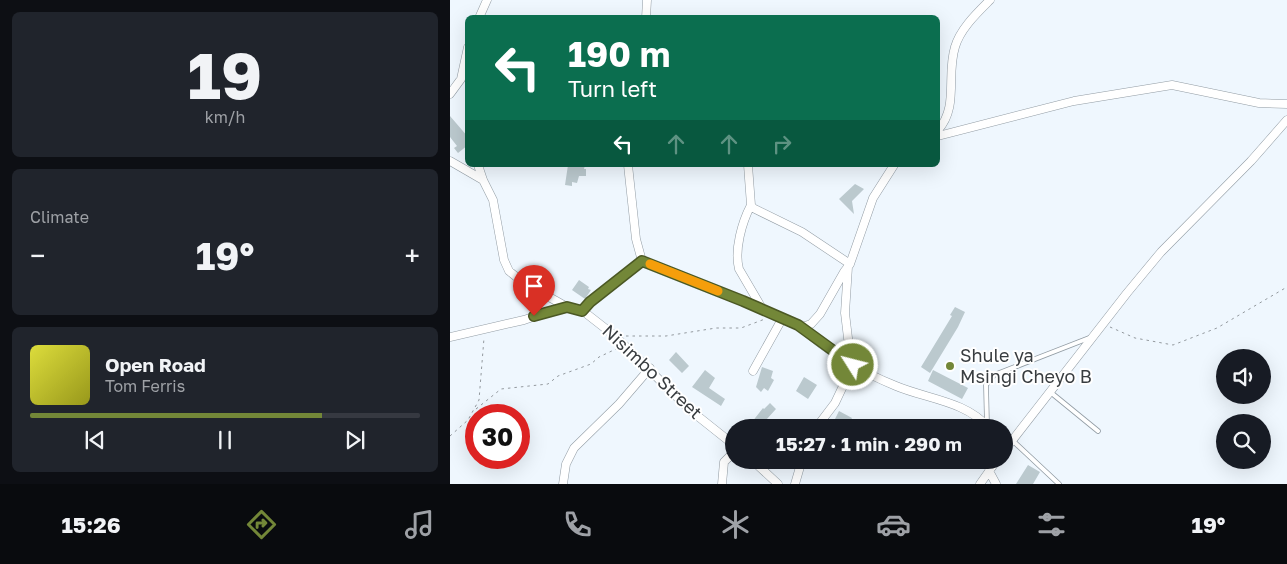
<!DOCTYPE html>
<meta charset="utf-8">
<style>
body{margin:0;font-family:"Golos Text",sans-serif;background:#20242c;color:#f1f3f6;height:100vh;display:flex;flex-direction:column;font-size:19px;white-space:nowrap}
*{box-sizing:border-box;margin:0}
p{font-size:16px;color:#9ea1a6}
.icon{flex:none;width:28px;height:28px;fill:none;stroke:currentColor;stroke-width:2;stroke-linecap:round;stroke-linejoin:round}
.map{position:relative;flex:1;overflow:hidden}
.panel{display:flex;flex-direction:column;gap:12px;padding:12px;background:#0d0f14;width:450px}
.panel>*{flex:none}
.banner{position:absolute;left:15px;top:15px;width:475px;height:152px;border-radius:8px;box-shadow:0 5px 20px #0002;background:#0b6e4f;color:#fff;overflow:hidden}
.fabs{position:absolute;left:766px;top:349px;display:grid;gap:10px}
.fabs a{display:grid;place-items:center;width:55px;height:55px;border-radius:50%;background:#171b24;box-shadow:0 5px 20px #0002;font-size:25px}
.speed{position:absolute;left:15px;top:404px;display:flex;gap:10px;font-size:25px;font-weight:700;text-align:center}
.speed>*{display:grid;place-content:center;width:65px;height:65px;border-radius:50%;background:#171b24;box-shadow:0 5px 20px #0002;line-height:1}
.speed .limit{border:8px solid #d22;background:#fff;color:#111}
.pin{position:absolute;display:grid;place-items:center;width:42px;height:42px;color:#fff;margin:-51px -21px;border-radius:50% 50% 50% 0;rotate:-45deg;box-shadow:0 0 5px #0007}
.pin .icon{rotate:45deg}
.me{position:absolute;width:55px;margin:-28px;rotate:306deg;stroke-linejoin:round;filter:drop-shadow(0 0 4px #0008)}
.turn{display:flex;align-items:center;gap:18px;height:105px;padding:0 20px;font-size:22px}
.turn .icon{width:65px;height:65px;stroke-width:2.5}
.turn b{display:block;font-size:35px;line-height:42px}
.lanes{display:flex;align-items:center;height:48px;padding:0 20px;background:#0003;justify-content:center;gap:25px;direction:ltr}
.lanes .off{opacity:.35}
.big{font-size:38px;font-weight:700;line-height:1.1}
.panel .tile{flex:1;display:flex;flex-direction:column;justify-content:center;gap:8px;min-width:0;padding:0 18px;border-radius:8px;background:#20242c}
.panel .dial{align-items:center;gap:0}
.dial b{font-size:65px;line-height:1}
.song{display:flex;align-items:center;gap:15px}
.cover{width:60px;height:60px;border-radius:8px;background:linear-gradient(135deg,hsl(60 70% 55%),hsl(60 70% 35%))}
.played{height:5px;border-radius:2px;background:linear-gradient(90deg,#738738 75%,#363941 75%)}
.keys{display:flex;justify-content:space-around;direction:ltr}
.heat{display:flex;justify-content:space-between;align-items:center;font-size:28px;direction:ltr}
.trip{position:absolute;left:275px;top:419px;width:288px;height:50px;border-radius:25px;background:#171b24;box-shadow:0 5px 20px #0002;font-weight:700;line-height:50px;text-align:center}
.tabs{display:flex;height:80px;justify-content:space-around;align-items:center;background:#090b0e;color:#9ea1a6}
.tabs .icon{width:35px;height:35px}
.tabs .selected{color:#738738}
.tabs b{font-size:22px;color:#f1f3f6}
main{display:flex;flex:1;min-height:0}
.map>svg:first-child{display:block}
.building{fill:#bbc9ce}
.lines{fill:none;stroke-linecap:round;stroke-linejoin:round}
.service-casing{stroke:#929ca4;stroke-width:5.5}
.minor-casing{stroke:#929ca4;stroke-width:9}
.path{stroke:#93999e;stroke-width:1;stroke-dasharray:2.5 4;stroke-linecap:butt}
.service{stroke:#fff;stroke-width:4}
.minor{stroke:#fff;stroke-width:8}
.route-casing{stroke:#4b5824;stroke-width:12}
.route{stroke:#738738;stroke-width:9}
.slow{stroke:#f59e0b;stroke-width:9}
.poi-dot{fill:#738738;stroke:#fff;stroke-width:2}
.labels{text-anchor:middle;stroke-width:4;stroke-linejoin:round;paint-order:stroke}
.poi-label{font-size:18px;fill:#393d40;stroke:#fff;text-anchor:start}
.street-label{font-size:18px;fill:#393d40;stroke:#fff}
</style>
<main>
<section class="panel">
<div class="tile dial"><b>19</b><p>km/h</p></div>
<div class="tile"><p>Climate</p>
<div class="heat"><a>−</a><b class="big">19°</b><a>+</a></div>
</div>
<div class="tile">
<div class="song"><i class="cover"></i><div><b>Open Road</b><p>Tom Ferris</p></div></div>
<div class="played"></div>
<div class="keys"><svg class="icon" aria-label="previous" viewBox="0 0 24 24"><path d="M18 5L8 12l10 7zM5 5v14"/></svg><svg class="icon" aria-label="pause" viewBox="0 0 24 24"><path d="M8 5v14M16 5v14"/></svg><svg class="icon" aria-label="next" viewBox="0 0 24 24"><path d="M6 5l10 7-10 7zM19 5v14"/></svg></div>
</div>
</section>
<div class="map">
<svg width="837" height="484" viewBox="0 0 837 484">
<rect width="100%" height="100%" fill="#eff7fe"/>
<path class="building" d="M0,116L18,137V145L8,153L4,148L7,146L0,137Z
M118,165H135L134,169H136V176H129L127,183L122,182V186L115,185Z
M405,184L414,189L402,201L404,214L389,199Z
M129,280L139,287L138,289L141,290L135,299L122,290Z
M505,307L515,312L508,327L480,373L471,367L502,316L500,315Z
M226,352L239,366L232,373L219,360Z
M312,367L323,371L321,378L324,380L318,391L314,388L311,392L306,387Z
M255,370L265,378L259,388L275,399L271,406L242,387Z
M483,370L518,388L512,399L478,381Z
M354,377L367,385L358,399L346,391Z
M320,403L326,409L316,420L325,428H292L299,420L302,422L313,408L314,409Z
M389,411L402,418L397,428L384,421Z
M578,465L590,472L583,484H566Z"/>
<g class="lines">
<g class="service-casing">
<path id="service" d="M599,391L648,431
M537,425L536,385L544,375L639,338
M563,441L609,484"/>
</g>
<g class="minor-casing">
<path id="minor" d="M29,18L37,0
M196,18L197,0
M0,94L11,79L18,47
M488,130C509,107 496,75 505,47C510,29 527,13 540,0
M488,136L624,101L722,85L809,103L837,104
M0,161L33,180
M28,165L33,180L43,200L54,260L59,271L74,283L117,307
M178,165L186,239L192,261L293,301L312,310
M298,165L301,205L303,208L352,232L400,264
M301,205C292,222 284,250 289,269L313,310L341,323L355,326L361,324L370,314L394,272L400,264L423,198L444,165
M398,267L395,313L401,363
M133,311L140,302L192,261
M348,325C376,350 411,372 446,386C477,399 516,401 539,428
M0,337L74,320L109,308L117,307L133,311L165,336L240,410L284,445
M303,371L332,319
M366,428L385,403L403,365
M554,451L677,293L711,252L801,161L837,120
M302,460L328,484
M539,471L546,484
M113,484L116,464L124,448L169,404L200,368
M272,484L274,462L284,452
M345,484L352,460
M530,484L547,460"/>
</g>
<path class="path" d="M660,327L685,338L723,345L767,328L837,287
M176,336H216L266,328H291L315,319
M26,409L51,389L98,384L108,376L141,364L149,357L166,349
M0,436L18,420L29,400L34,338"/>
<use href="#service" class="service"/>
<use href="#minor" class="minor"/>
</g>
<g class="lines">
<g class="route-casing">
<path id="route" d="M84,316L117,307L132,311L140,302L192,261L293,301L348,325L403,365"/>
</g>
<use href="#route" class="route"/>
<path class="slow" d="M200,264L268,291"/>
</g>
<circle class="poi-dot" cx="500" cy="366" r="5"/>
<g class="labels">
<g class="poi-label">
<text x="510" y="362">Shule ya<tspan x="510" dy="21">Msingi Cheyo B</tspan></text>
</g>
<g class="street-label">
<text transform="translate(202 372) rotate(43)" y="6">Nisimbo Street</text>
</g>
</g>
</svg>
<div class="fabs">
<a><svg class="icon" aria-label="sound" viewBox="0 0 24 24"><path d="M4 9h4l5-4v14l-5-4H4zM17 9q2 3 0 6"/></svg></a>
<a><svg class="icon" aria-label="search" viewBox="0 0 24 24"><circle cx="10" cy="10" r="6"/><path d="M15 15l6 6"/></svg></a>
</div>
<div class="speed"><div class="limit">30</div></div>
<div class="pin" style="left:84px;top:316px;background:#d93025"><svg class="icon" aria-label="arrive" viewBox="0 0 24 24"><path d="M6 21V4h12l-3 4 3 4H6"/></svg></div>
<svg class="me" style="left:403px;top:365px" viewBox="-20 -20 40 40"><circle r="17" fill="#738738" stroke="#fff" stroke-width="3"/><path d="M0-11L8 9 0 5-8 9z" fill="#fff"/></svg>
<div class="trip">15:27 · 1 min · 290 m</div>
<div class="banner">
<div class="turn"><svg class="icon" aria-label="left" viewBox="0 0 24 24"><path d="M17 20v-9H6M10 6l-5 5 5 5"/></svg><div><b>190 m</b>Turn left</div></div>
<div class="lanes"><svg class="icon" aria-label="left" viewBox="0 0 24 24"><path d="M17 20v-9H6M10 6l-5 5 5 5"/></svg><svg class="icon off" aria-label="ahead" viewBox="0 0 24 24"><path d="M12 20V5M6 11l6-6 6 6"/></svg><svg class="icon off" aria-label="ahead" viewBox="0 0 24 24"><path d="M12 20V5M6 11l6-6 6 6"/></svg><svg class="icon off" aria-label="right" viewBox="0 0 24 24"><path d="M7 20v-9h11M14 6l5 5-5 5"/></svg></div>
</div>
</div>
</main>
<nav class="tabs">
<b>15:26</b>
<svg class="icon selected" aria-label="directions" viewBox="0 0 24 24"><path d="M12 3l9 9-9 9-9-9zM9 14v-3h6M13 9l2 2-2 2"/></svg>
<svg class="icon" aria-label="music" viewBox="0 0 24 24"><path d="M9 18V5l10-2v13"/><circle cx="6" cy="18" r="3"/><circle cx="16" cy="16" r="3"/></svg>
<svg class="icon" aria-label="phone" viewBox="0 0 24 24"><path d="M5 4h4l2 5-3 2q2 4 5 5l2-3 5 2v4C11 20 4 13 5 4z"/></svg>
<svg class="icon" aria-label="climate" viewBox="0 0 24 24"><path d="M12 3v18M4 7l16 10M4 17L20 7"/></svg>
<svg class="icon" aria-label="car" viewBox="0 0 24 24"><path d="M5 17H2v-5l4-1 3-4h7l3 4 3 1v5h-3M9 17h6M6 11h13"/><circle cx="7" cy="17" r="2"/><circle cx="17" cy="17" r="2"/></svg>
<svg class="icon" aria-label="filters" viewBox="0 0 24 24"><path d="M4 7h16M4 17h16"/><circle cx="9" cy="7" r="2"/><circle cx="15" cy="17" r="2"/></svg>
<b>19°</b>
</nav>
